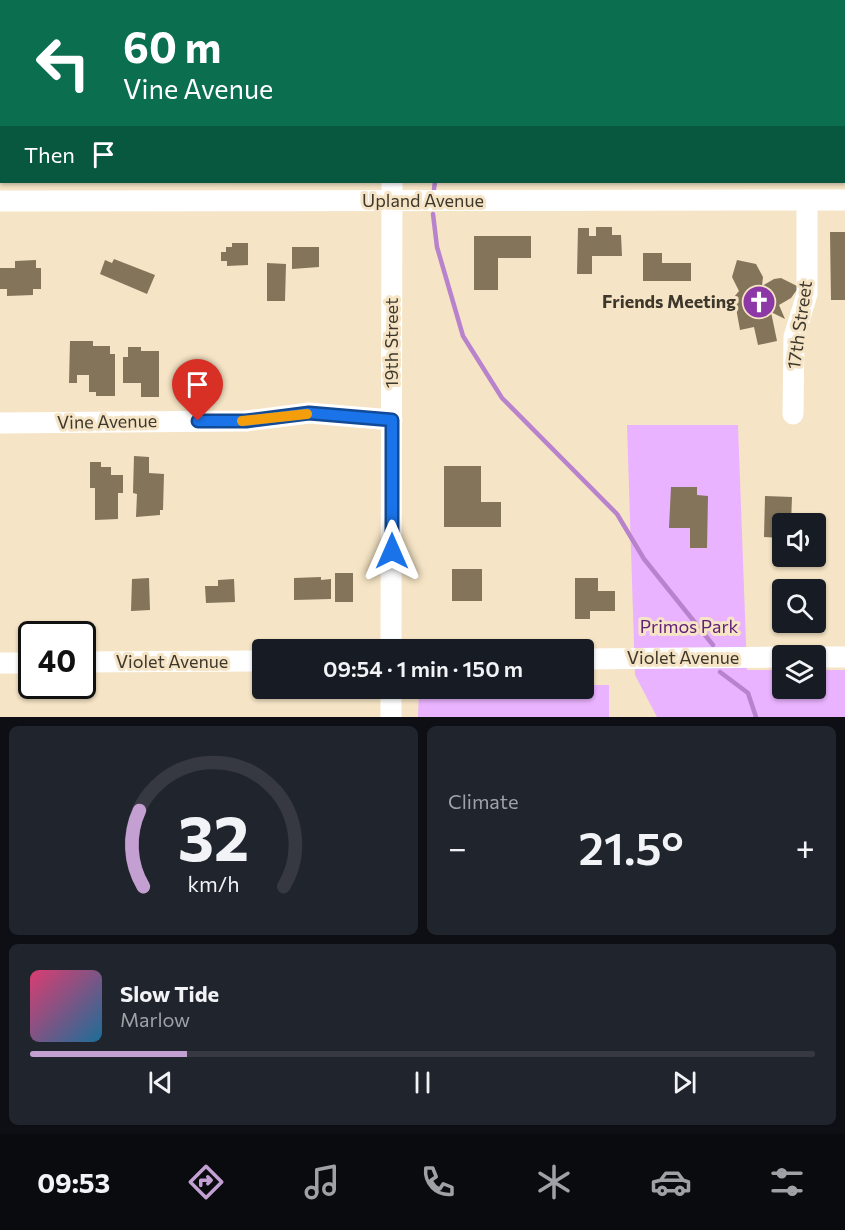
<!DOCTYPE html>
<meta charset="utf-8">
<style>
body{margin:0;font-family:Commissioner,sans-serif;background:#20242c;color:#f1f3f6;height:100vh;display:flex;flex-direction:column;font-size:22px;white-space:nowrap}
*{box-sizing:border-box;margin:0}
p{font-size:20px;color:#9ea1a6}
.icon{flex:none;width:33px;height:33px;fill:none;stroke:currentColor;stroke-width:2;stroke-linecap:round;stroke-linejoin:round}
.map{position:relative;height:717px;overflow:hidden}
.drawer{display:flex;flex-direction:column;gap:9px;padding:9px;background:#0d0f14;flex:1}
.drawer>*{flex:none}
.top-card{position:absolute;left:0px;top:0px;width:846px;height:183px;box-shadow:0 2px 4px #0004;background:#0b6e4f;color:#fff;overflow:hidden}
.controls{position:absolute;left:772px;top:513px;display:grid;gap:12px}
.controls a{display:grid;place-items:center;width:54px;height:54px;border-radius:6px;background:#171b24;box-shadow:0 2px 4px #0004;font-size:30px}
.speed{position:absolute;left:18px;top:621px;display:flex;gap:12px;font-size:30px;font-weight:700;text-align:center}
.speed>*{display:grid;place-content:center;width:78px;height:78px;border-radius:50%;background:#171b24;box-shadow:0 2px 4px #0004;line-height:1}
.speed .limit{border:3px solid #111;border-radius:9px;background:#fff;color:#111}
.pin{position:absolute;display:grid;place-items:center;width:51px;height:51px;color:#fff;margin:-62px -26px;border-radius:50% 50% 50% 0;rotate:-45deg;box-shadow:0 0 6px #0007}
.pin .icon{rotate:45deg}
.me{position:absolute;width:66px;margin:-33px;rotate:0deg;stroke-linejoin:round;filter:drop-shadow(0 0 4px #0008)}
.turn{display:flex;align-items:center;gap:21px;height:126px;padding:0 24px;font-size:27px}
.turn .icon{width:78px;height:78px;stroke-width:2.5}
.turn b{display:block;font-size:42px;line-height:51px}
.then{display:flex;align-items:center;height:57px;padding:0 24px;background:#0003;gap:12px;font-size:22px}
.big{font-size:45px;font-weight:600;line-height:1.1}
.drawer .card{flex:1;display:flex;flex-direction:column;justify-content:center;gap:9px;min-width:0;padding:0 21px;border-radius:9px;background:#20242c}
.drawer .dial{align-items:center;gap:0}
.dial svg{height:156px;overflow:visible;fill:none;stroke:#363941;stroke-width:7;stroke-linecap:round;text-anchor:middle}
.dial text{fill:#f1f3f6;stroke:none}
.song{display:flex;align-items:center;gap:18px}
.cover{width:72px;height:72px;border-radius:9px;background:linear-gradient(135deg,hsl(340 70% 55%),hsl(200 70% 35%))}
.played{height:6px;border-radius:3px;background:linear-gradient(90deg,#c49fd2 20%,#363941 20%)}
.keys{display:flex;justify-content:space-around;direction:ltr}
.heat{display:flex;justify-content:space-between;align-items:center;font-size:33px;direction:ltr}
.drawer .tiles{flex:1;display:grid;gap:9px;grid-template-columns:1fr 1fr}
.card:last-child{grid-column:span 2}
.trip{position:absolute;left:252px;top:639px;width:342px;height:60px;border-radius:6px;background:#171b24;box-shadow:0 2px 4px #0004;font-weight:600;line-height:60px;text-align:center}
.tabs{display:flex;height:96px;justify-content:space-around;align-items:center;background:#090b0e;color:#9ea1a6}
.tabs .icon{width:42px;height:42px}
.tabs .active{color:#c49fd2}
.tabs b{font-size:27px;color:#f1f3f6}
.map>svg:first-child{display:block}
.green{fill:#eab3ff}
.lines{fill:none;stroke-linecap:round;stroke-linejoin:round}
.stream{stroke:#b883cc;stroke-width:4.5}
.building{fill:#847459}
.path{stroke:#968b76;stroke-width:3;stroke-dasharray:6 3;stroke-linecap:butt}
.minor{stroke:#fff;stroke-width:21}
.route-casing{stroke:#114b97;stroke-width:15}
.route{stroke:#1a73e8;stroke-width:10}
.slow{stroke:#f59e0b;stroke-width:10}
.labels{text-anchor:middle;stroke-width:6;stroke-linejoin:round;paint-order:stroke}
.street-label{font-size:18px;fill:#3e382c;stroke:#f5e4c5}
.poi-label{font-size:18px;font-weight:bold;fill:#3e382c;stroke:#f5e4c5;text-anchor:end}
.park-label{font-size:18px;fill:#622077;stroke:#f5e4c5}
</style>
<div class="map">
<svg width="845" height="717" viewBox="0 0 845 717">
<rect width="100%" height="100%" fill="#f5e4c5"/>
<path class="green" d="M627,425H738L747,670H783V688H816V670H845V717H657L635,675Z
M584,685H609V717H418L419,689L584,688Z"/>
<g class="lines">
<path class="stream" d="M317,0L318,2
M434,189L435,182
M433,214L437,247L463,336L502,398L617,514L644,559L713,645
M720,672L748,693L756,717"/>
</g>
<path class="building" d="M596,227H612V235H621L622,256H592V274H577L578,228H589V236H596Z
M830,232H845V300H831Z
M474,236H531V258H498V290H474Z
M232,243H248V265L227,266V261H221V252H226V247H232Z
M292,247H319V267L292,269Z
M643,253H662V263H691V281H643Z
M114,259L155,275L147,294L100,274L105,260L112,263Z
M36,260V268H41V289H33V295L7,296V289H0V268H15V261Z
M737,260L756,264L763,277L762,286L774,279L781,278L799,287L791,298L779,305L785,319L771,312L777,341L758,345L754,327L740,330L734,297L739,291L732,277Z
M267,263L286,264L285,301H267Z
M70,341H93V346H110V354H115V396H96V392H89V375H77V383H69Z
M128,347H141V351H159V397H141V383H123V357H128Z
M134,456L149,457V473L164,474L163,510H160V515L136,517L137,494L133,493Z
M90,462H101V467H111V475H123V493H118V519L95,520V488H90Z
M444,466H481V502H501V527H444Z
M671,487H697V495L708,496L707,548H690V528H669Z
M765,496L792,497L791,524H783V538L764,537Z
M452,569H482V601H452Z
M335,573H353V602H335Z
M321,577V580L331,579V599L294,600V578Z
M149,578L150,610L131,611L132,579Z
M575,578H598V591H615V611H590V619H575Z
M234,579L235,602L206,603L205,586H218V580Z"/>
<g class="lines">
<path class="path" d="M248,0L251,2
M351,0L353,2
M281,2L282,0
M844,123L845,122"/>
<path class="minor" d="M397,0V2
M0,201L845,200
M793,414L794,337L807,294V200
M0,423L246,421L309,413L392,420
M391,650L392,182
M816,657H845
M584,659L783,657
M82,662L262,661
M0,663H32
M391,717V688"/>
</g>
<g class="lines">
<g class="route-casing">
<path id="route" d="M198,421H246L309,413L392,420V551"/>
</g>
<use href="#route" class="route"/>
<path class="slow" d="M242,421L307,414"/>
</g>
<defs>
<g id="church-disc" transform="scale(1.725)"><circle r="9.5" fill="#8c38a7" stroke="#f5e4c5"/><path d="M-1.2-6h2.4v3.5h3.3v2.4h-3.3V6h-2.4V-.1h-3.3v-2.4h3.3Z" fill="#fff"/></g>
</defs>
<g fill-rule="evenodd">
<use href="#church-disc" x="759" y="302"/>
</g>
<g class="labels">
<g class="street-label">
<text x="423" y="207">Upland Avenue</text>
<text transform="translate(800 325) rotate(-82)" y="6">17th Street</text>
<text transform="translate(392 343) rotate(-90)" y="6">19th Street</text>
<text transform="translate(107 422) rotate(-1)" y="6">Vine Avenue</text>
<text x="683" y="664">Violet Avenue</text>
<text x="172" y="668">Violet Avenue</text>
</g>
<g class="poi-label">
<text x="736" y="308">Friends Meeting</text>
</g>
<g class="park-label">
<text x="689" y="633">Primos Park</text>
</g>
</g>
</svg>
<div class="controls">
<a><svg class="icon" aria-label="sound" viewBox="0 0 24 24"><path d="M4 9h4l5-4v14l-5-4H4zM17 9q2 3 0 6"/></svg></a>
<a><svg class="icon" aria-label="search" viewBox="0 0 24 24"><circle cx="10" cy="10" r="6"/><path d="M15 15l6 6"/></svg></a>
<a><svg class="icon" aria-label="layers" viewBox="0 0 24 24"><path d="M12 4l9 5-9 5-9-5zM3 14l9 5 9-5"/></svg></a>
</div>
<div class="speed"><div class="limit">40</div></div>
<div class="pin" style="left:198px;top:421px;background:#d93025"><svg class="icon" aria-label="arrive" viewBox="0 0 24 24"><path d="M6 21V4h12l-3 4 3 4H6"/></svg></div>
<svg class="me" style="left:392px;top:551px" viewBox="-20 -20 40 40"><path d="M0-17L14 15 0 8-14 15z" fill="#1a73e8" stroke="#fff" stroke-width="4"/></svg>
<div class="trip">09:54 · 1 min · 150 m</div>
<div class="top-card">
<div class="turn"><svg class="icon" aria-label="left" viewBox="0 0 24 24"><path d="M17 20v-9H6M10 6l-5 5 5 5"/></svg><div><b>60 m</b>Vine Avenue</div></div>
<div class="then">Then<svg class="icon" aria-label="arrive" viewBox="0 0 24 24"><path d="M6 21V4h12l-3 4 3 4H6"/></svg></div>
</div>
</div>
<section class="drawer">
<div class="tiles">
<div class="card dial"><svg viewBox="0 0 100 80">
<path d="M14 69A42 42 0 1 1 86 69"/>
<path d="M14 69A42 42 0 0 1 12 30" stroke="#c49fd2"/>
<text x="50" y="56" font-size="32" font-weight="700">32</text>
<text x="50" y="72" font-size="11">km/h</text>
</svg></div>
<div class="card"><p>Climate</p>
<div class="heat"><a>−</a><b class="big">21.5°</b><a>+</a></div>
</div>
<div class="card">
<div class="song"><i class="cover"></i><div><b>Slow Tide</b><p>Marlow</p></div></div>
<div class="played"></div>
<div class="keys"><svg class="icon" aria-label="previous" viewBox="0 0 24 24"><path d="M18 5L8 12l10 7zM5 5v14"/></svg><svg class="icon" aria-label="pause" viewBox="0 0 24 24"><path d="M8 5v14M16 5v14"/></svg><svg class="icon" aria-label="next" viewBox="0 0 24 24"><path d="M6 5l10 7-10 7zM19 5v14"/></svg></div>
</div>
</div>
</section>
<nav class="tabs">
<b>09:53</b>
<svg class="icon active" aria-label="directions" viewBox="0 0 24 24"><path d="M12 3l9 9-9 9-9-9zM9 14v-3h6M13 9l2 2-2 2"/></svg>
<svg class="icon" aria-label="music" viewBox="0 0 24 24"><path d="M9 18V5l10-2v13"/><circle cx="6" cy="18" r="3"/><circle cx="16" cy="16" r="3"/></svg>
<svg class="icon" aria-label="phone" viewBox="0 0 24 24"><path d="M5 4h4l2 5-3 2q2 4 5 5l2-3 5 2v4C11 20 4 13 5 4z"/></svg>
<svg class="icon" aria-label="climate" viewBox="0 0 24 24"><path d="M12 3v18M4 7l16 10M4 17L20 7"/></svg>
<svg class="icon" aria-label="car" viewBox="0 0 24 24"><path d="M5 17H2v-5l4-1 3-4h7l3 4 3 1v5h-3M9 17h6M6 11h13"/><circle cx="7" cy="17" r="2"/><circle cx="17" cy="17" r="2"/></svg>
<svg class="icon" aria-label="filters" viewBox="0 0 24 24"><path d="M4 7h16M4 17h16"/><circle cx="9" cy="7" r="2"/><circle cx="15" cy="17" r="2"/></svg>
</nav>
